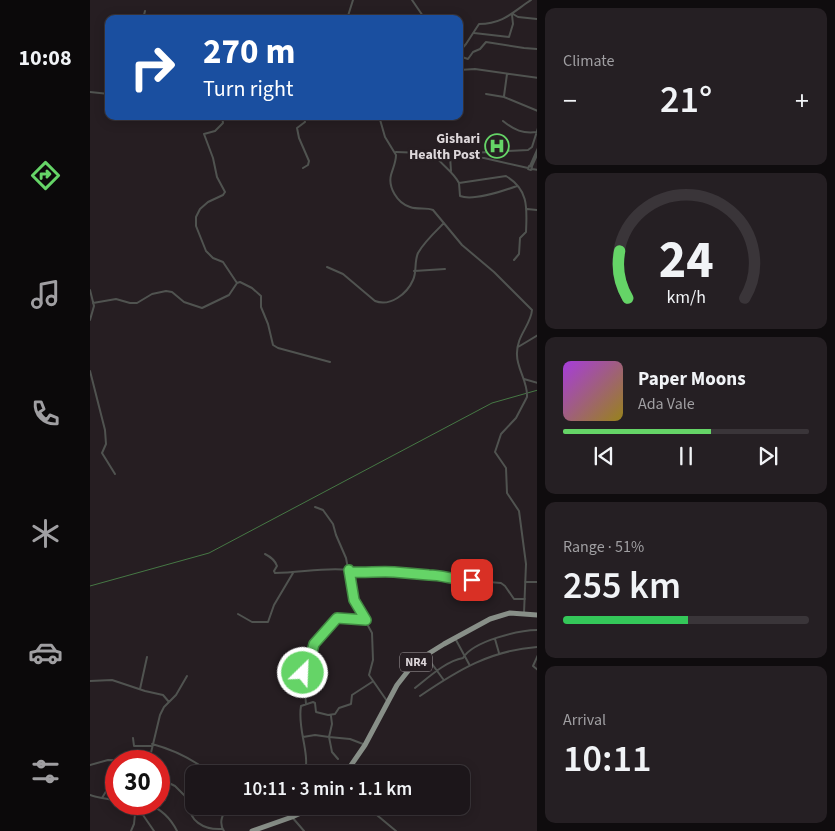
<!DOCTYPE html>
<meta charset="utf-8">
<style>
body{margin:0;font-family:"Source Sans 3",sans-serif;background:#251f23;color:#f1f3f6;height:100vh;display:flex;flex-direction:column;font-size:19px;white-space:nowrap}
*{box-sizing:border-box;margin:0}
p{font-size:16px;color:#a09fa2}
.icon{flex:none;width:28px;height:28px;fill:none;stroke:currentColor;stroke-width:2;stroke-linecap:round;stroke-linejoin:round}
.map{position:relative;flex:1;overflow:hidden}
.sheet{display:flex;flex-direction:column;gap:8px;padding:8px;background:#0f0c0e;width:298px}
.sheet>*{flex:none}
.guide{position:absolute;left:15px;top:15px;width:358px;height:105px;border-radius:10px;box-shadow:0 2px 12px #0003,0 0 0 1px #3a3539;background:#1a4fa0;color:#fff;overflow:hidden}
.speed{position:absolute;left:15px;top:750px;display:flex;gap:10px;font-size:25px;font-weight:700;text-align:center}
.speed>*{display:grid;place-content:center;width:65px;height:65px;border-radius:50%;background:#1c161a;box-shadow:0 2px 12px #0003,0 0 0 1px #3a3539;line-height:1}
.speed .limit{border:8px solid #d22;background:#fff;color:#111}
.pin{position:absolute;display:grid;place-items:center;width:42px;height:42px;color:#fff;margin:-21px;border-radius:10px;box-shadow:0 2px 8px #0006}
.me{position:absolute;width:55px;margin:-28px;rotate:24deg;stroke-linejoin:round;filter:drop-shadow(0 0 4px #0008)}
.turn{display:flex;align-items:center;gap:18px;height:105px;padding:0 15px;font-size:22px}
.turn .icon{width:65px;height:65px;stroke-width:2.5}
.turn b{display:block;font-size:35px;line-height:42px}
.big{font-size:38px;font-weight:600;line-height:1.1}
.sheet .card{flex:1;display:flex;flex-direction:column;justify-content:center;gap:8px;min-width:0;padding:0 18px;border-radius:10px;background:#251f23}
.sheet .dial{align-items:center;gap:0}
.dial svg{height:130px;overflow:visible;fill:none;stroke:#3a3539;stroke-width:7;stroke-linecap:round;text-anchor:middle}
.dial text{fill:#f1f3f6;stroke:none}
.song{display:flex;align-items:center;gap:15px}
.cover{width:60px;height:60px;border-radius:8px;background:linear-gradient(135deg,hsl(280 70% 55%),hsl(50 70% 35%))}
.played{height:5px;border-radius:2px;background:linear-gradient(90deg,#65d467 60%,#3a3539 60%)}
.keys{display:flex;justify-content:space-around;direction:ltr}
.heat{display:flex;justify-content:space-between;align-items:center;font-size:28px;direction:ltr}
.charge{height:8px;border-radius:4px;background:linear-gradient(90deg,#34c759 51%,#3a3539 0)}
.trip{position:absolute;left:95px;top:765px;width:285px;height:50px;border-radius:10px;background:#1c161a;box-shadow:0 2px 12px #0003,0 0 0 1px #3a3539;font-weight:600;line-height:50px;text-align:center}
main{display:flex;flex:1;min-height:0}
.dock{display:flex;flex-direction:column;width:90px;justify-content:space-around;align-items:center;background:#0b090a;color:#a09fa2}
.dock .icon{width:35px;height:35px}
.dock .on{color:#65d467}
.dock b{font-size:22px;color:#f1f3f6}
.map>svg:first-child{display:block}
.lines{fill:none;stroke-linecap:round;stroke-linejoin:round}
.stream{stroke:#467845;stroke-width:1}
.minor{stroke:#505350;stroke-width:2}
.trunk{stroke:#888f88;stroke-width:5}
.route-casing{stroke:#428a43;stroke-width:12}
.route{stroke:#65d467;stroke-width:9}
.labels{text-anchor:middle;stroke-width:5;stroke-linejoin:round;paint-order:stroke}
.shield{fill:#261e22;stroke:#a6a0a3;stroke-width:1}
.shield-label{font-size:12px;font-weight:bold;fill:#ddd7da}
.poi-label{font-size:14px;font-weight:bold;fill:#ddd7da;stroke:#261e22;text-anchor:end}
</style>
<main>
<nav class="dock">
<b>10:08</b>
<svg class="icon on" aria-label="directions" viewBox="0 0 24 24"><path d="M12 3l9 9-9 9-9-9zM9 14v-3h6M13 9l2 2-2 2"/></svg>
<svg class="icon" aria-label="music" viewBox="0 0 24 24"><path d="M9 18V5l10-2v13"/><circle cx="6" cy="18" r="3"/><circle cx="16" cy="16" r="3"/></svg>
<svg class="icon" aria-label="phone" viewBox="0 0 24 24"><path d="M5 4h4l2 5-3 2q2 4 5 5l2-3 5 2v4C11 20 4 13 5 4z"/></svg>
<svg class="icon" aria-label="climate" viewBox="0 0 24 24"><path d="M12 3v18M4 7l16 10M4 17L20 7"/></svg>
<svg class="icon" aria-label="car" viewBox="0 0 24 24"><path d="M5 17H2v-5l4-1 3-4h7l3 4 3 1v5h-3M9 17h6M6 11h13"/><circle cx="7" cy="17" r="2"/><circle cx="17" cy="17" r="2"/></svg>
<svg class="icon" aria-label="filters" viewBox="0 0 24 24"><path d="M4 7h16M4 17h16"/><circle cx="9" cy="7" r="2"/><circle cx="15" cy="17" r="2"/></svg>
</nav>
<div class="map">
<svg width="448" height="831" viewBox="0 0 448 831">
<rect width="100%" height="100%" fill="#261e22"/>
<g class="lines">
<path class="stream" d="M0,586L119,553L402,403L448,390"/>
<path class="minor" d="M322,0L335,19
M423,14L428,17L448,19
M196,15L198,19
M53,19L55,11
M257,19L263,0
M384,33L419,37L423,24L422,15
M369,52L376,44L389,24C413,24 423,12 441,0
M369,53L372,57L369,63L370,69
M372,57L378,59L383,52L390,49L396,42L434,48L448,49
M369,70L385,69L448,78
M0,92L19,94
M396,94L414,97L448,111
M414,96L417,74
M132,116L133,123L125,131L114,134L123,158L127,177L135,192L133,195L118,202L110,209L106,217V226L116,251L123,258L133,262L147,283
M289,116L295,137L306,155C306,162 303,168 301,175C298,187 307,203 320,207C328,210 336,207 343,210L372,245L404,272L442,310C441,325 426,336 427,355C427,369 438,382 437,397L426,418L411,434L405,452L416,468L417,493L429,511L436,564L434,613
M413,121C424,130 433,134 447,132
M306,152L360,154L438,150L442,147L448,128
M344,154C351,165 363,171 369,183L416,176C439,190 437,208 436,232L430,238L429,254L424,260
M360,156L361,171
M360,157L394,158L438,168
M439,166L442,167L441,170L438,169Z
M440,166L448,148
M442,166L448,153
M213,168L218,165L219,161L209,138L207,128L215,122L214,116
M442,169L448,170
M369,183L370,196C383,201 413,191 427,186
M437,209L448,210
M237,267L253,274L285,301C300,307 317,294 323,280C327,272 324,262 328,253C334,242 345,232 354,223
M324,271L355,269
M0,290L4,306L0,320
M3,303L26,299L40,303H47L62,294L76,291L82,292L94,302L112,308L139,295L147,283L150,282L162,288L171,296V307L178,324L183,345L188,348L240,362
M428,347L448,335
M0,371L15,430L16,444L12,453L25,474
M434,379L448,383
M225,507L233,510L243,524L246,535L256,558L264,600L282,633L283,660L279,675L297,701
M175,554C181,557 185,560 187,566L184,571L185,573C210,573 234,567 259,570L260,572H302L317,574L342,575L375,580L411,583L415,586L424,599H435
M435,582H448
M148,614L162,622H178L184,605L203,573
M405,639L409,653
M366,640L379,664
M448,655L443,666L448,670
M337,657L353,679
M0,681L22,680L55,691L73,695L79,702
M325,688C339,677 356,661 373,658C383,641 429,630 448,630
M50,689L57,657
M330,696C368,670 401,650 448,647
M216,704L213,668L222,652L228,638L247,617L276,620
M241,716L242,724L239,737L260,739L273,744
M213,737L225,735L239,737L242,752L248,759
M43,738L44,746H61
M62,744C85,750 104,760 122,774
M59,761L70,715L74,707L86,695L97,676
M0,765L18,760L59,761
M215,774C220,751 207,729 211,706L223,702L225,703L226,712L238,715L245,714L249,708L261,704L262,695L282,682
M69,778L85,786L100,801C97,821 114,830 132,829
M0,795C8,799 18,797 26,802
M12,798L26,775
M69,802L75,800L78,784
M31,804L44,809
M58,804C71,809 81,819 87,831
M276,806L306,831
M45,812L53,815L64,831
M202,817L214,831
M41,831L44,824L46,804
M134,831C128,822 133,814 138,806"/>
<path class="trunk" d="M255,774L275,745L307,685L325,662L354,644L400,619L420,613L448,615
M162,831L202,817L226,806"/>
</g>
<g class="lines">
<g class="route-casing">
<path id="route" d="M213,673L214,662L222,652L224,644L247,618L276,620L264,600L259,570L260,572C275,573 290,571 304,572C316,573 327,574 339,575C353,575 368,581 382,580"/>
</g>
<use href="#route" class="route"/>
</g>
<defs>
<g id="hospital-ring" transform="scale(1.25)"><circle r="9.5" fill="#261e22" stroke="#65d467" stroke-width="1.5"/><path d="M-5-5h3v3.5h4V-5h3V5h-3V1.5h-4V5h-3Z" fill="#65d467"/></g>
</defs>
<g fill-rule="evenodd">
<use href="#hospital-ring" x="407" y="146"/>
</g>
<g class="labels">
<rect class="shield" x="310" y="652.5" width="32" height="19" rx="4"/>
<g class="shield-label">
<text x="326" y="666">NR4</text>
</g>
<g class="poi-label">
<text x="390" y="143">Gishari<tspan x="390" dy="16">Health Post</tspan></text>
</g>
</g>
</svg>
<div class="speed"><div class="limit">30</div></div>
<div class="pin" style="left:382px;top:580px;background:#d93025"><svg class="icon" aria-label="arrive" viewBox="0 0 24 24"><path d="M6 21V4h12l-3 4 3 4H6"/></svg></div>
<svg class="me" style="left:213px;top:673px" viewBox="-20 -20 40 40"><circle r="17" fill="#65d467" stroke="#fff" stroke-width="3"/><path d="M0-11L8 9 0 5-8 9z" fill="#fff"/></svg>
<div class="trip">10:11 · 3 min · 1.1 km</div>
<div class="guide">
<div class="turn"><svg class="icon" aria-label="right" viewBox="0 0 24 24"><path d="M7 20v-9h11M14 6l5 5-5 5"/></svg><div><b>270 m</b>Turn right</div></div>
</div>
</div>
<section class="sheet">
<div class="card"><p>Climate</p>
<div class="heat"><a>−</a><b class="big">21°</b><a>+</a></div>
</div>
<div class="card dial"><svg viewBox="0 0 100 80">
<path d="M14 69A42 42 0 1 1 86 69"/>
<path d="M14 69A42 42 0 0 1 9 40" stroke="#65d467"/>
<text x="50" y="56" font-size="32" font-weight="700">24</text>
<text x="50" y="72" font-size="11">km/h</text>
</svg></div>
<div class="card">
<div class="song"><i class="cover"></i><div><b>Paper Moons</b><p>Ada Vale</p></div></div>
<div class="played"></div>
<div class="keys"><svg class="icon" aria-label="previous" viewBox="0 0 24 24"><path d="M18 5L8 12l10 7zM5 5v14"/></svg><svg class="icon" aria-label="pause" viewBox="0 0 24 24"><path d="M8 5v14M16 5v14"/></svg><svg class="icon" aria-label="next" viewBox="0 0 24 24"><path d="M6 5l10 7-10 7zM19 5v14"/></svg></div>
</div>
<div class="card"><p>Range · 51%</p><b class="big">255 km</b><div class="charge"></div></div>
<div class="card"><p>Arrival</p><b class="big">10:11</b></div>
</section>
</main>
